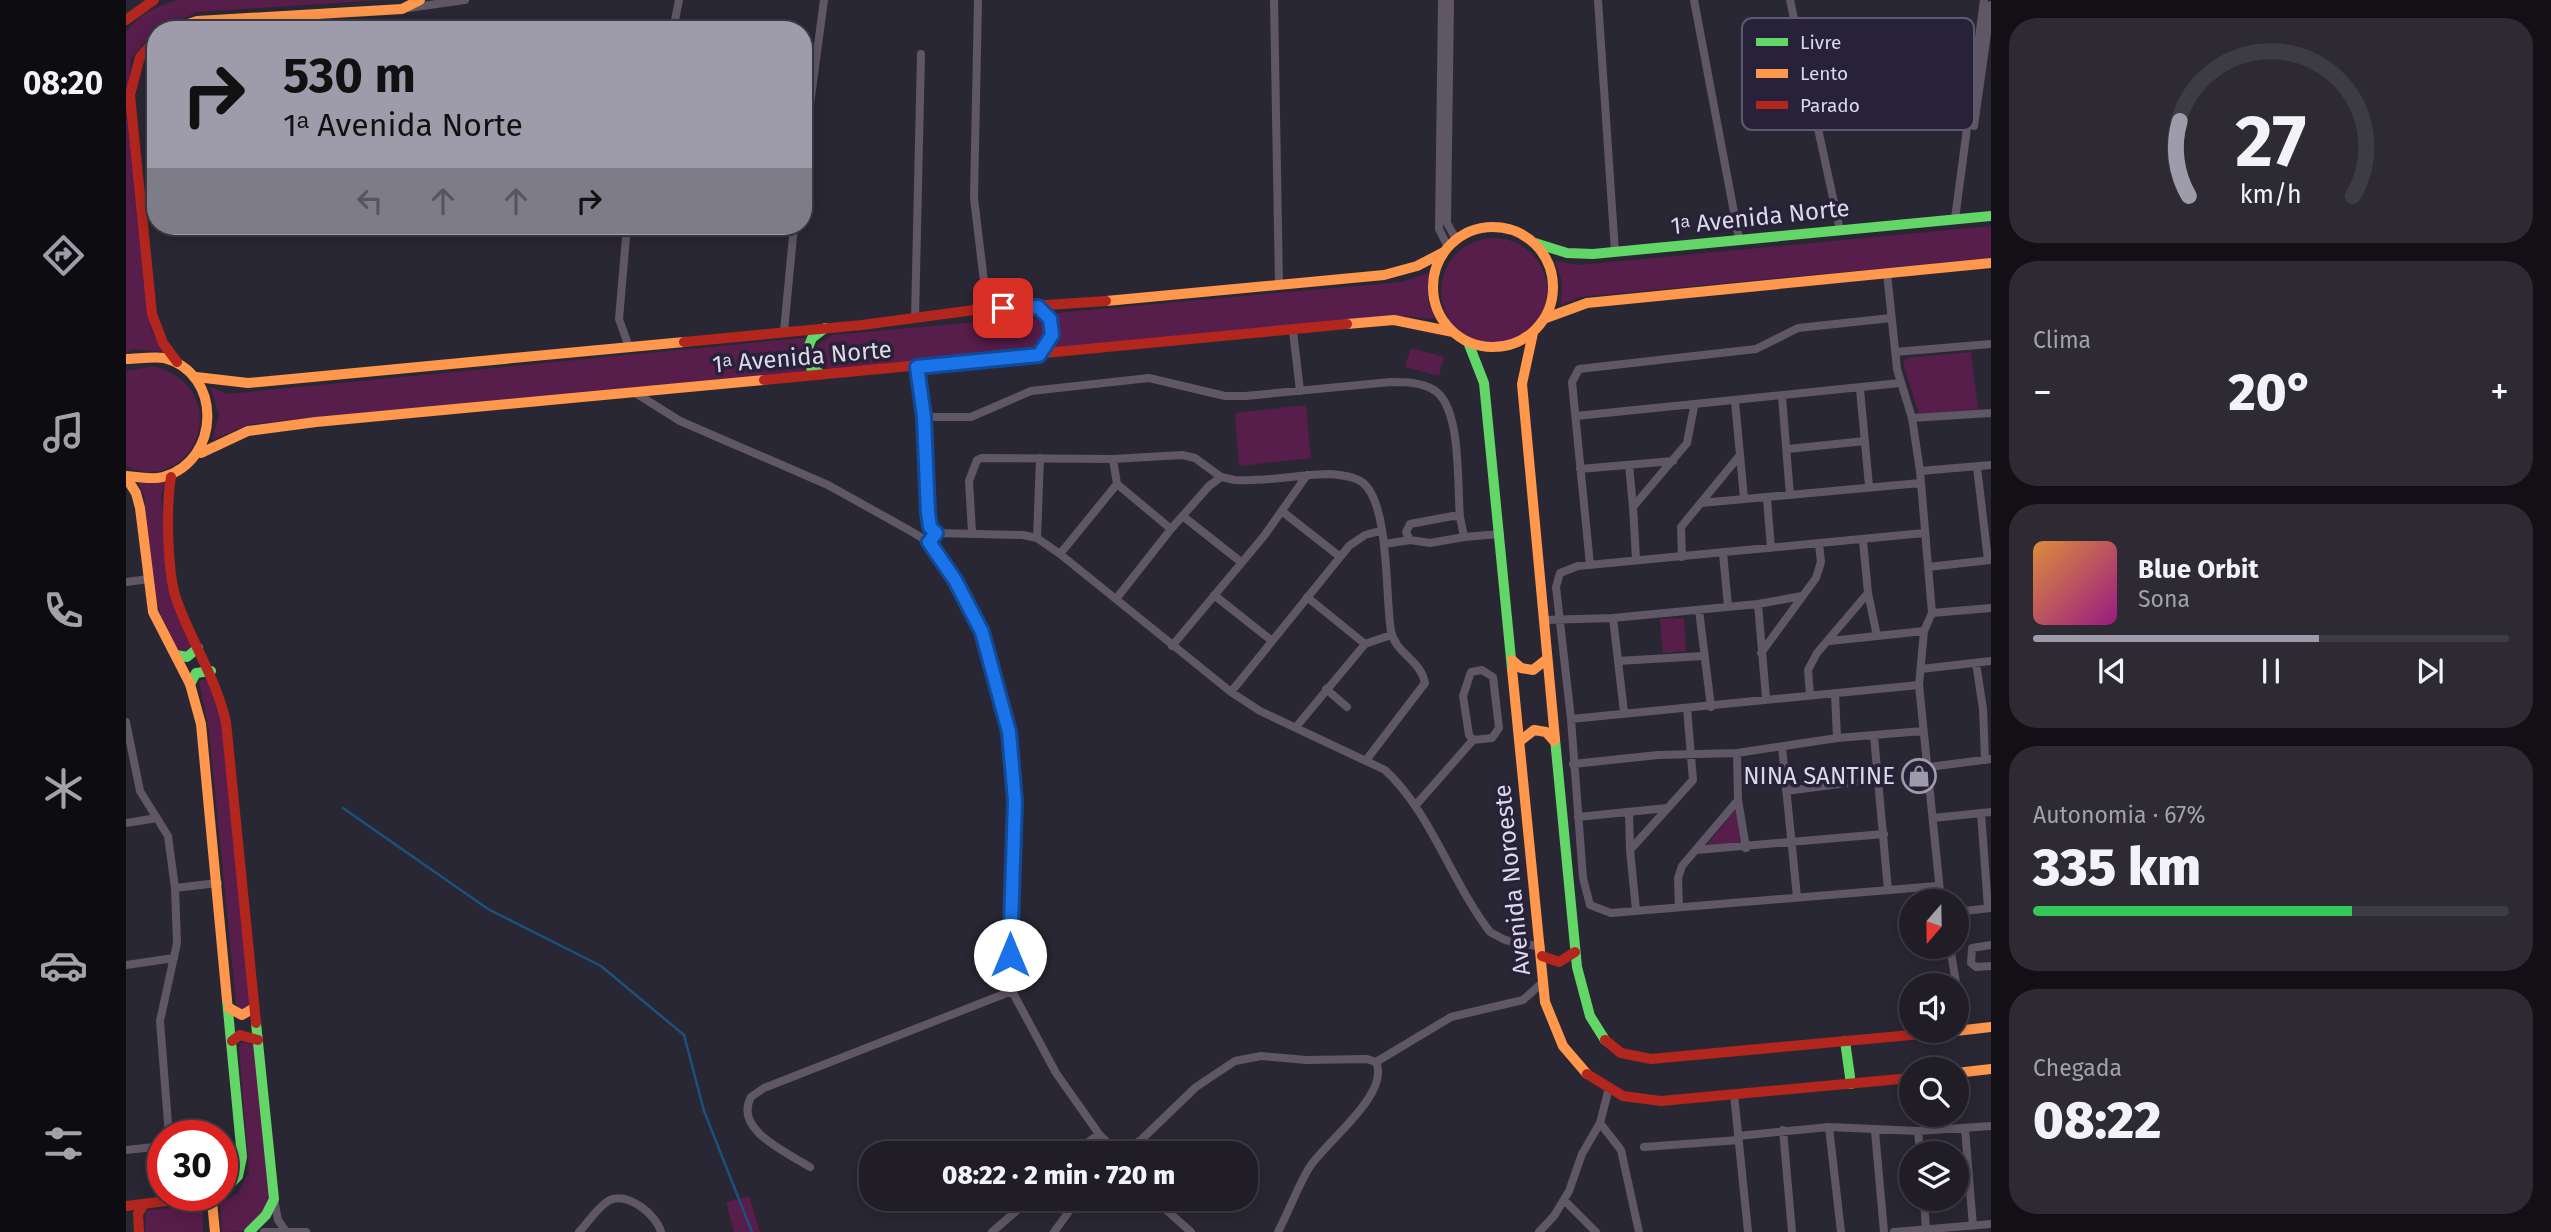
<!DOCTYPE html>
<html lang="pt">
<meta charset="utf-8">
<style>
body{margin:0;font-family:"Fira Sans",sans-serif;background:#2d2a33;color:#f1f3f6;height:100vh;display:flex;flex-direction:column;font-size:26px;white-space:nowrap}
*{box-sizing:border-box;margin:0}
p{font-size:23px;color:#a2a2a7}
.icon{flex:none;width:38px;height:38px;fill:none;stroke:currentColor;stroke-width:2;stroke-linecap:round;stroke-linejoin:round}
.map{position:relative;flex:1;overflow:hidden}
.sheet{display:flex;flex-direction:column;gap:18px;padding:18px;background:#121015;width:560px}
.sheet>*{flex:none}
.top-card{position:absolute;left:21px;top:21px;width:665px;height:214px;border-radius:28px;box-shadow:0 4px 18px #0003,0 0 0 2px #3d3b44;background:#9e9baa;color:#111;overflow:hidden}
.needle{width:46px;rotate:200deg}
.buttons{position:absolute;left:1773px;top:889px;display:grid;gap:14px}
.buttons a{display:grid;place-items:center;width:70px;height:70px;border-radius:50%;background:#201d27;box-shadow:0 4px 18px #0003,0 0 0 2px #3d3b44;font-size:35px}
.speed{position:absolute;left:21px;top:1120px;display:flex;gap:14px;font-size:35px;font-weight:700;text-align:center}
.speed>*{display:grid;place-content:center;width:91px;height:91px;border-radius:50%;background:#201d27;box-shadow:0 4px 18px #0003,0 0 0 2px #3d3b44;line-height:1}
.speed .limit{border:10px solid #d22;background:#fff;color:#111}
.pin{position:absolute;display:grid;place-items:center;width:60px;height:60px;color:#fff;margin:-30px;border-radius:14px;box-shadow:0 4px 10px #0006}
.me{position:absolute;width:77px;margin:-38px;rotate:0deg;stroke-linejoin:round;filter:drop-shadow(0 0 5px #0008)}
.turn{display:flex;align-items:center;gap:24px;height:147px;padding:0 21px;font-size:32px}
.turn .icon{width:91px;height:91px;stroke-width:2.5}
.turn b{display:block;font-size:49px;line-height:60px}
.lanes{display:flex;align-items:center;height:66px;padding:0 21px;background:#0003;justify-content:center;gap:35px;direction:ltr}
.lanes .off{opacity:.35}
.big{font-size:52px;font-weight:800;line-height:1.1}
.sheet .widget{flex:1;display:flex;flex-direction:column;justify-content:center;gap:10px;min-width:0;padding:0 24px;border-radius:28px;background:#2d2a33}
.sheet .dial{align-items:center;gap:0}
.dial svg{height:182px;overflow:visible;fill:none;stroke:#3d3b44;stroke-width:7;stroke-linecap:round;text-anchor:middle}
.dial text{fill:#f1f3f6;stroke:none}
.song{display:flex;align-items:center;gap:21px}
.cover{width:84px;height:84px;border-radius:10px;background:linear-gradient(135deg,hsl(30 70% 55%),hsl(310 70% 35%))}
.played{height:7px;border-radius:4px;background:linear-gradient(90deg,#9e9baa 60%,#3d3b44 60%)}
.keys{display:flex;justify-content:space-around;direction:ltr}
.heat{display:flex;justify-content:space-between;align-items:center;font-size:38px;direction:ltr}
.charge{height:10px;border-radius:5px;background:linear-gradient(90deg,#34c759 67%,#3d3b44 0)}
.trip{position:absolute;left:733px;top:1141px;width:399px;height:70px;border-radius:28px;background:#201d27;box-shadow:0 4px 18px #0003,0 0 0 2px #3d3b44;font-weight:800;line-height:70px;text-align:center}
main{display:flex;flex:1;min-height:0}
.dock{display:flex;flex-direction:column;width:126px;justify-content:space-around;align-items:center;background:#0d0c10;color:#a2a2a7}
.dock .icon{width:49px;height:49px}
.dock .selected{color:#9e9baa}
.dock b{font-size:32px;color:#f1f3f6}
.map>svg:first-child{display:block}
.green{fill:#571d4b}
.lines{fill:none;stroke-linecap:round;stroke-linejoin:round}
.stream{stroke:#1b517e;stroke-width:2.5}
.street{stroke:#605766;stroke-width:8}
.fast{stroke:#63d668;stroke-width:10}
.slow{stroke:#ff974d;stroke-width:10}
.jam{stroke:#b3261e;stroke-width:10}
.route-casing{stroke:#114b97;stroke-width:18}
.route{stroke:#1a73e8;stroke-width:12}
.labels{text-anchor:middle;stroke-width:7;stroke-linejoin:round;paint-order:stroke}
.street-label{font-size:24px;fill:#dcdae9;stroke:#272239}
.poi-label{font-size:24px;fill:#dcdae9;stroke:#272239;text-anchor:end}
.key{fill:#272239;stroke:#5d596e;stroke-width:2}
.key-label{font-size:19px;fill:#dcdae9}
</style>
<main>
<nav class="dock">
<b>08:20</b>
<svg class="icon selected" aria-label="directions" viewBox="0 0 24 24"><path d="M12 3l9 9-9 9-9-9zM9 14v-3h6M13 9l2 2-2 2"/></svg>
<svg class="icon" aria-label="music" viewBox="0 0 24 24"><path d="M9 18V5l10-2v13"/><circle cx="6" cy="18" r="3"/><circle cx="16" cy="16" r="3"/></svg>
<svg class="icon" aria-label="phone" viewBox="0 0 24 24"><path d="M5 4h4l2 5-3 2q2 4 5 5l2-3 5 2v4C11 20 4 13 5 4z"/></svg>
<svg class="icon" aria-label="climate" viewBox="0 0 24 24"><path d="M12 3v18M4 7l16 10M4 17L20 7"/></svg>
<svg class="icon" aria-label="car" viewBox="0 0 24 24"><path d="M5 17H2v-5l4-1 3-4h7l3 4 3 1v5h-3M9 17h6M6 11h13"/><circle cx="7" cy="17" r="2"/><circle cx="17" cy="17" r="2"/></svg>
<svg class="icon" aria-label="filters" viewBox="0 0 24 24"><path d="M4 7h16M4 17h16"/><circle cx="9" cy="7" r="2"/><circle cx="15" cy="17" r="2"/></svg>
</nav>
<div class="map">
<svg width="1865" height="1232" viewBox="0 0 1865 1232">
<rect width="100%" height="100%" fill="#2a2734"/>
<path class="green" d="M52,0H256L72,12L30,30L5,58L3,118L25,329L37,352L8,349L0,353V32C13,14 31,6 52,0Z
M1865,226V258L1454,297L1435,305L1436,282L1429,261L1453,265Z
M1315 291a53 53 0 1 1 106 0a53 53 0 1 1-106 0Z
M1306,272L1302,301L1309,319L1274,316L928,348L935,334L930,313L1275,282Z
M906,317L919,324C923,338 920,342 909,351L704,371L688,356L692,344L706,335Z
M686,337L678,358L680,371L125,424L86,440L93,415L84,387L101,394Z
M1285,348L1318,357L1313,376L1279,367Z
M1845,352L1852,409L1793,414L1777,363L1781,358Z
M28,366C113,391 66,498 0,466V371Z
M1180,405L1185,458L1113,466L1109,413Z
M40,482L35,496L45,596L66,647L60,655C23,630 23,537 18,495L12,483Z
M1558,618L1560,651L1537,653L1534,619Z
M79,679H85L97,712L127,998L122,1011H115L110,1003L83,731L73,681Z
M1611,808L1615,843L1580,846Z
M116,1042L129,1045L145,1197L136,1217L119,1231L96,1232L94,1204L112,1193L123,1172L113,1048Z
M623,1196L634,1232H608L600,1202Z
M48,1207H77V1232H19L20,1211Z"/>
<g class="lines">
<path class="stream" d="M217,808L362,909L475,966L558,1035L578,1111L626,1232"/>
<path class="street" d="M1148,0L1153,285
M1316,0L1313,229L1322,247
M1324,0L1321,223L1330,239
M1472,0L1489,252
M1568,0L1613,239
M1664,0L1714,230
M282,8L339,0
M547,30L553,0
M1848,126L1865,5
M677,157L698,0
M1829,219L1858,0
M501,226L493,319L503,347
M1761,273L1771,369L1786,418L1794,471L1806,613L1798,631L1793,685L1815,901
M859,290L877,308
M848,310L859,290L848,198L852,0
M789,318L795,54
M658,331L668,226
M1167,331L1174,391
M1769,352L1865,344
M791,367L798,417L802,513L804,527L810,533L897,535L911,538L934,554L1105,692L1134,711L1259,770C1304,811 1326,883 1364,932L1379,940L1415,947
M1734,389L1743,486
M511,394L554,421L702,485L781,529L803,542L829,580L855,632L883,732L889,801L884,871L886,991L930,1073L973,1134L992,1153
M1656,397L1664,495
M1450,416L1774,383
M798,417H845L905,391L1023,378L1099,396H1119L1265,382C1279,382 1295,382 1308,390C1336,407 1331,486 1334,517
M1786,418L1865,413
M1662,449L1739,441
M1614,455L1618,499
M1503,465L1507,507
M1851,467L1862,560
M1454,469L1547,461
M1794,471L1865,465
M991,484L1045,529
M1641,499L1645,548
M1575,503L1794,483
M1157,512L1213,556
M1327,516L1334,517L1338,537L1304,543L1284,540L1280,532L1284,524Z
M1058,517L1115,562
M846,532L843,481L851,460L856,458L987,459L1056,455L1069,458L1095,477L1109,480C1141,482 1173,474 1205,474C1215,475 1228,476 1236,482C1264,503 1259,596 1265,631C1269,653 1295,660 1299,683L1241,759
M1798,533L1452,566L1434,573L1430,587L1445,719L1457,878L1464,905L1485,913L1811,886
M1338,537L1374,534
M911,538L914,458
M1259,544L1284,540
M1597,553L1602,606
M934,554L991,484L987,459
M1556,557L1555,527L1614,455L1609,402
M1510,559L1507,507L1561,443L1568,407
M1464,565L1446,382L1453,369L1630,349L1672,328L1765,318
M1802,567L1865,560
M0,582L23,579
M1742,593L1751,636
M1088,595L1145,640
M1181,597L1239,644
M990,599L1045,529L1083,486L1095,477
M1632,604L1640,698
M1573,610L1585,707
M1806,613L1865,608
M1487,618L1498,712
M1418,620L1487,618L1632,604L1676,596
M1704,641L1798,631
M1046,646L1138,536L1181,475
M1635,653L1690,578L1695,562L1693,544
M1492,661L1577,656
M1850,663L1857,709L1859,760
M1795,669L1865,661
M1356,670L1367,677L1373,728L1366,738L1347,740L1343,735L1337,696L1345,672Z
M1200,689L1221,707
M1105,692L1223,546L1239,535L1254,531
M1709,694L1711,738
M1684,695L1682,670L1691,653L1742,593L1737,541
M1445,719L1793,685
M0,722L14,791L42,836L49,888L51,943L34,1021L43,1136
M1170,727L1239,644L1265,635
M1748,736L1762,890
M1656,747L1671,897
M1447,764L1532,755L1611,753L1711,738L1797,731
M1803,767L1865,759
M1660,791L1751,779
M1612,800L1620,848
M1289,806L1347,740
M1503,812L1504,850
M1855,813L1862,908
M1452,817L1541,808
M1807,818L1865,812
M0,823L31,818
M1570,850L1758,834
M49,888L92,883
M1553,907L1552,878L1556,866L1612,800L1611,753
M1510,910L1504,850L1567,780L1561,708
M1830,912L1865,908
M1865,945L1846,948L1845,963L1850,967L1865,966
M1824,947L1838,1030
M0,965L48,958
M1608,1094L1622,1232
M1474,1123L1495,1150L1513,1232
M1703,1127L1715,1232
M1839,1129L1847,1226
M1657,1130L1666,1232
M1749,1131L1758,1232
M1792,1131L1794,1153
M1612,1136L1703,1127L1792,1131L1865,1126
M1518,1147L1613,1140
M0,1150L37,1146
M948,1153L973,1134
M993,1153L1015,1140L1070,1087L1109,1061L1135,1056L1180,1060L1241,1059L1250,1062L1325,1017L1397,1000L1418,981
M684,1167C662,1153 607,1130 625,1097L638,1088L886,991
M148,1199L152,1220L159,1230
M1028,1199L1065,1232
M1798,1199L1800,1230
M1438,1200L1470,1232
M138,1232H180
M453,1232C462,1223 472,1206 484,1200C502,1192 531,1215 535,1232
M866,1232L904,1199
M928,1232L952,1199
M1152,1232C1163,1211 1171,1188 1183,1168C1198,1143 1265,1094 1250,1062
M1413,1232L1428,1216L1443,1191L1456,1154L1474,1123L1483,1088
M1768,1232L1865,1224"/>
<path class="fast" d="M1409,243L1441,253L1467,254L1865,216
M1342,342L1358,383L1386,669
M695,374L685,368L680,353L686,338L699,328
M50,655L61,657L72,648
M64,684L70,673L85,671
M1429,739L1451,967L1464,1016L1479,1040
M1719,1041L1725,1084
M96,1192L112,1176L116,1157L101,1000
M123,1232L140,1215L148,1199L130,1023"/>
<path class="slow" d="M44,30L71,21L276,9L294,0
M1307 287a60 60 0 1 1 120 0a60 60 0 1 1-120 0Z
M980,301L1258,275L1291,266L1318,252
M1420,318L1461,303L1865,263
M1221,324L1268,320L1327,332
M1407,333L1396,384L1429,739
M0,359C11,359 27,356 38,358C97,373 95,461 37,477C27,480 11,477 0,476
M70,377L122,383L558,342
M75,453L122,431L190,422L638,380
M0,477L10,493L14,508L27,612L64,684L75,724L101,1000
M1386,660L1395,668L1407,670L1421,659
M1386,669L1419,1002L1437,1046L1461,1074
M1394,741L1408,730L1420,732L1428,741
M103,1008L116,1015L128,1008
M1830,1031L1865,1027
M1830,1073L1865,1069
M80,1198L86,1202L89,1232"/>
<path class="jam" d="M0,20L28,0
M30,39L14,57L4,95L26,314L37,343L51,362
M912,307C929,323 927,338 913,355
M558,342L736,325L848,310L980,301
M638,380L1221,324
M45,477C40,505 41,575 51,601C66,643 90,678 100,722L130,1023
M1416,956L1433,962L1449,952
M1479,1040L1495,1053L1525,1059L1829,1031
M106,1041L114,1035L132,1040
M1461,1074L1497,1096L1535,1101L1785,1078
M0,1206L88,1195
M13,1232L12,1214L18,1204"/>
</g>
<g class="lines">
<g class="route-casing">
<path id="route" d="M877,308L912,307L924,319L926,335L913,355L791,367L798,417L802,513L804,527L810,533L803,542L829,580L856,632L883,732L889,801L884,955"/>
</g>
<use href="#route" class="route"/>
</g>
<defs>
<g id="shop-ring" transform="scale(1.75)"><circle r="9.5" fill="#272239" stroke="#9e9baa" stroke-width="1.5"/><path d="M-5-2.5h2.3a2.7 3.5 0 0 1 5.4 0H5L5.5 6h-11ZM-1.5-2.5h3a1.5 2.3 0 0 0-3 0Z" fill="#9e9baa"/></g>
</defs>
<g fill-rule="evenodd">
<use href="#shop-ring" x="1793" y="776"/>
</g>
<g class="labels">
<g class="street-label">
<text transform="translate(1634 217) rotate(-6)" y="8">1ᵃ Avenida Norte</text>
<text transform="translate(676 357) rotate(-5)" y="8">1ᵃ Avenida Norte</text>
<text transform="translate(1386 880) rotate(-96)" y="8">Avenida Noroeste</text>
</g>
<g class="poi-label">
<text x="1769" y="784">NINA SANTINE</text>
</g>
</g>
<rect x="1616" y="18" width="232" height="112" rx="10" class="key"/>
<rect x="1630" y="38" width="32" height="8" fill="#63d668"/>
<rect x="1630" y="69" width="32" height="9" fill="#ff974d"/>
<rect x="1630" y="101" width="32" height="8" fill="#b3261e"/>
<g class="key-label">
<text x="1674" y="49">Livre</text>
<text x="1674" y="80">Lento</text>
<text x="1674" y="112">Parado</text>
</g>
</svg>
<div class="buttons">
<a><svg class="needle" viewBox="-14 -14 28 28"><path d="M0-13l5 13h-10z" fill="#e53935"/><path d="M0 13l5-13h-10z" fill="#a2a2a7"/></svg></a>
<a><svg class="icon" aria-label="sound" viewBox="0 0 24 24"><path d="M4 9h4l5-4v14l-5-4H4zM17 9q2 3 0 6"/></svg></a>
<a><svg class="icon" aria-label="search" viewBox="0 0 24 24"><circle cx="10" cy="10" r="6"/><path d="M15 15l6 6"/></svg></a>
<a><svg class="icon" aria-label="layers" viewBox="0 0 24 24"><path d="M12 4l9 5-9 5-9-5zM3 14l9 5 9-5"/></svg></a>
</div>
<div class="speed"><div class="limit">30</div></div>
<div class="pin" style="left:877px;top:308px;background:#d93025"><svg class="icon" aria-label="arrive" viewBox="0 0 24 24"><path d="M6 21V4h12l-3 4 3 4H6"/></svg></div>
<svg class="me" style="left:884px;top:955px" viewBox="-20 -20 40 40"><circle r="19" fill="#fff"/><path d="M0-13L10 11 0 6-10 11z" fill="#1a73e8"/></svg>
<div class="trip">08:22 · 2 min · 720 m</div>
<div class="top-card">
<div class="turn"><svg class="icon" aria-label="right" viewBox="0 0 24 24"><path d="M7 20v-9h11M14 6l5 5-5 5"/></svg><div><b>530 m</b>1ᵃ Avenida Norte</div></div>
<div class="lanes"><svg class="icon off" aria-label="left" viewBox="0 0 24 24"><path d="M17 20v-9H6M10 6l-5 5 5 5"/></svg><svg class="icon off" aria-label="ahead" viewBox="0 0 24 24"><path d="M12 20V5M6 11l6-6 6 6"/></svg><svg class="icon off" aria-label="ahead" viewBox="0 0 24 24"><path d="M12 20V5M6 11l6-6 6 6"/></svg><svg class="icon" aria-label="right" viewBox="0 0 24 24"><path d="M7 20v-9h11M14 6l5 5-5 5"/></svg></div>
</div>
</div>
<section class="sheet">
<div class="widget dial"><svg viewBox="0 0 100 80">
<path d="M14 69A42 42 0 1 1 86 69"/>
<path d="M14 69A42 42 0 0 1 10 36" stroke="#9e9baa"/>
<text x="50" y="56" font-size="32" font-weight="700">27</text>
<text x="50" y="72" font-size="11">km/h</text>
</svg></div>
<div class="widget"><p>Clima</p>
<div class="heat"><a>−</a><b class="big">20°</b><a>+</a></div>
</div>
<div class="widget">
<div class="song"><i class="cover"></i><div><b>Blue Orbit</b><p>Sona</p></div></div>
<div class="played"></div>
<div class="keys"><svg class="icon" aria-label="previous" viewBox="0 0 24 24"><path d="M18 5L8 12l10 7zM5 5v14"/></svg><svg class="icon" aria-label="pause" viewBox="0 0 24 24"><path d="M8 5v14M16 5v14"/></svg><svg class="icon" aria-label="next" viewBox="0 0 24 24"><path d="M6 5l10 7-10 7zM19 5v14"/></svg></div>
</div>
<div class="widget"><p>Autonomia · 67%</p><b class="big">335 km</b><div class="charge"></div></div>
<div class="widget"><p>Chegada</p><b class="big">08:22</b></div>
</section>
</main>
